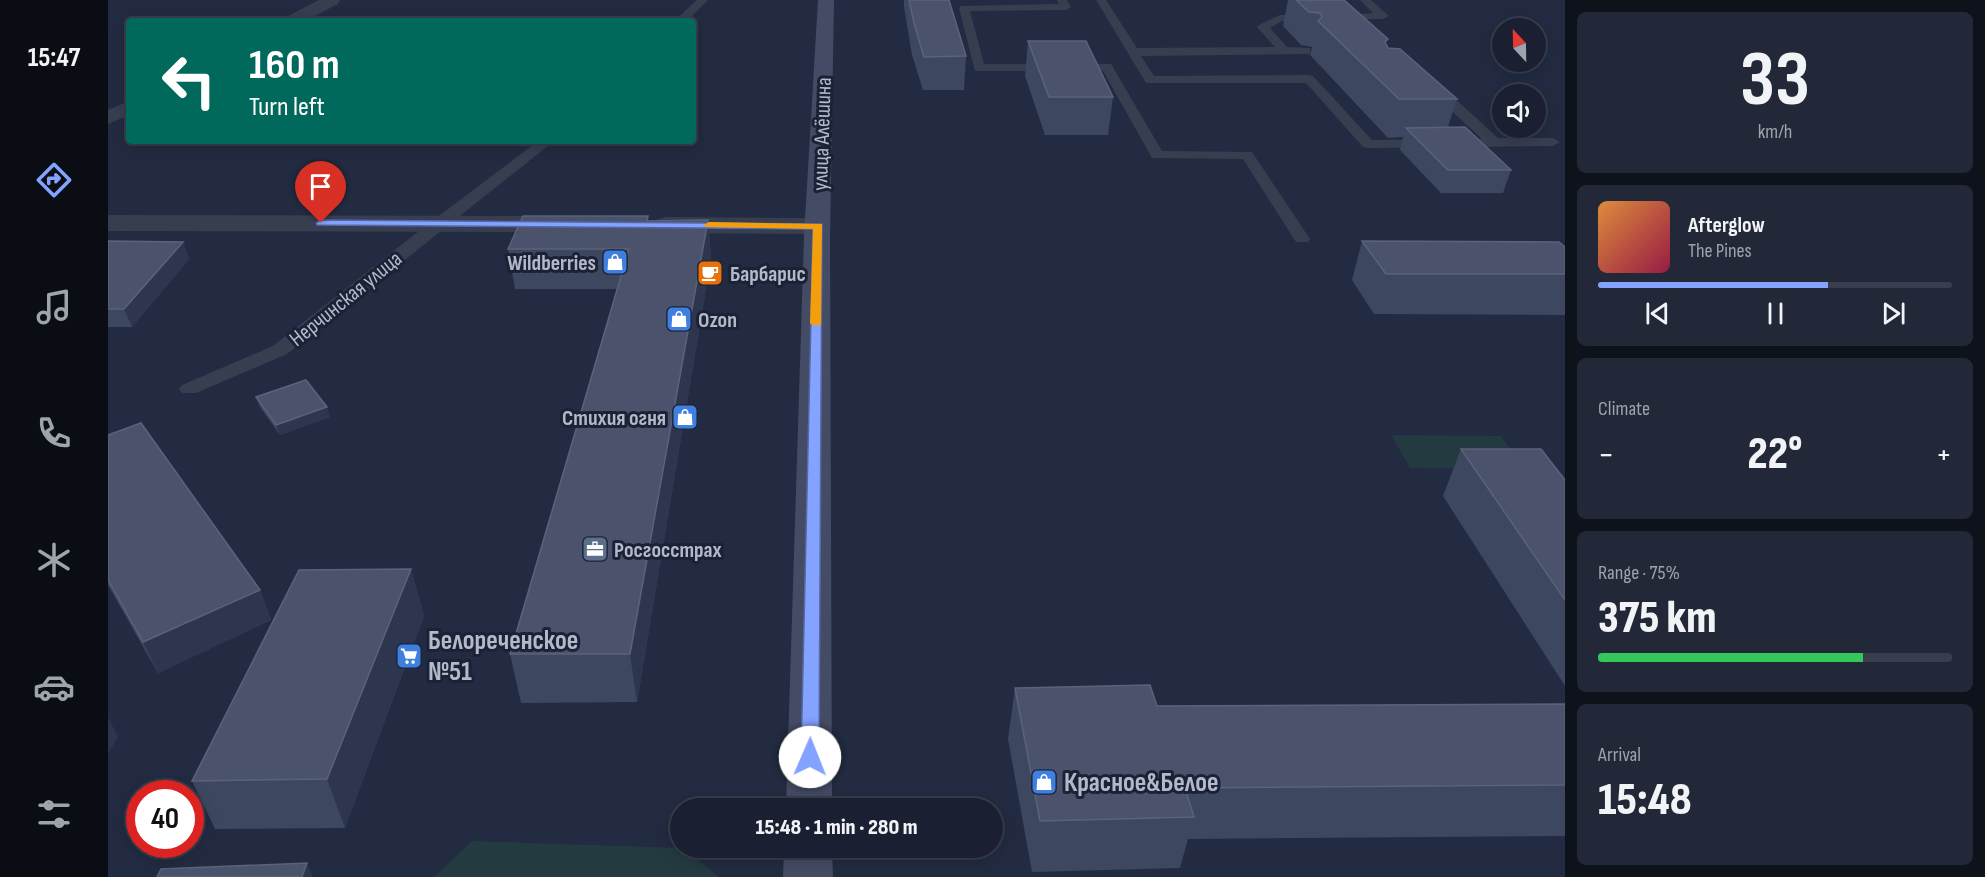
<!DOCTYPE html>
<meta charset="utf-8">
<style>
body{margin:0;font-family:"Sofia Sans Condensed",sans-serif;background:#232839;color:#f1f3f6;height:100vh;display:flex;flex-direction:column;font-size:22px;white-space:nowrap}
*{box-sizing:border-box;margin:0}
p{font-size:20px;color:#9fa3ab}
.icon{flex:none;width:33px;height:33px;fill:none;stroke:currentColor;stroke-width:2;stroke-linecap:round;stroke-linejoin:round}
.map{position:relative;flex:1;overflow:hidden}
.side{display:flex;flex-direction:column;gap:12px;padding:12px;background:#0e121b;width:420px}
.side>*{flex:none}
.hud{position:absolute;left:18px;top:18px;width:570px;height:126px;border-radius:6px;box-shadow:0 3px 15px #0003,0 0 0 2px #383e4d;background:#00695c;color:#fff;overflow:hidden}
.needle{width:39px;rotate:338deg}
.fabs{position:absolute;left:1384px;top:18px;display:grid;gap:12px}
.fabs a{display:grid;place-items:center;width:54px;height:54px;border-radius:50%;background:#1a2031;box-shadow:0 3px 15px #0003,0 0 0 2px #383e4d;font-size:30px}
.speed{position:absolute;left:18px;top:780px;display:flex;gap:12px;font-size:30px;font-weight:700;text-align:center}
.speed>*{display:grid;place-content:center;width:78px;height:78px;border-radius:50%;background:#1a2031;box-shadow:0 3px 15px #0003,0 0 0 2px #383e4d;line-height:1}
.speed .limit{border:9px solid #d22;background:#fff;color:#111}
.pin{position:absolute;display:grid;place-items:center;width:51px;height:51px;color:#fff;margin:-62px -26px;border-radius:50% 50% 50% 0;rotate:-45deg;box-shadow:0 0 6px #0007}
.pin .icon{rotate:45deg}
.me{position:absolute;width:66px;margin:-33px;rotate:1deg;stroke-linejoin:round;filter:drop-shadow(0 0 4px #0008)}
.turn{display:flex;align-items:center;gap:21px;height:126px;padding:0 24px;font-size:27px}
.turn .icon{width:78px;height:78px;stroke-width:2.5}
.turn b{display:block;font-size:42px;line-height:51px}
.big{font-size:45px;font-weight:800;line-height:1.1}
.side .card{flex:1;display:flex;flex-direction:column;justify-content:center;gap:9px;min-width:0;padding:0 21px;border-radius:9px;background:#232839}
.side .dial{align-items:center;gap:0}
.dial b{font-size:78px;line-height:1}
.song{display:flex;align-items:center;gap:18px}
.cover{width:72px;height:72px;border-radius:9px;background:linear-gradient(135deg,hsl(30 70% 55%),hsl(340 70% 35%))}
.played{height:6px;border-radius:3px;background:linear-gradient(90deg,#84a2ff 65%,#383e4d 65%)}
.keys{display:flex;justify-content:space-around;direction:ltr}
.heat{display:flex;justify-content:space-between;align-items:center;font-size:33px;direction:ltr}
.charge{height:9px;border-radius:4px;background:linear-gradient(90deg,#34c759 75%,#383e4d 0)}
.trip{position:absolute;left:562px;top:798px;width:333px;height:60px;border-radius:30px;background:#1a2031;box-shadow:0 3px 15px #0003,0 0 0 2px #383e4d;font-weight:800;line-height:60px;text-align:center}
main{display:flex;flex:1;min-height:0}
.tab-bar{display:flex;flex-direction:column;width:108px;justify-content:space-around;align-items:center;background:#0a0d14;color:#9fa3ab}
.tab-bar .icon{width:42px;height:42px}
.tab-bar .selected{color:#84a2ff}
.tab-bar b{font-size:27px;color:#f1f3f6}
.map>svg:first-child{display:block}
.green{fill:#243a41}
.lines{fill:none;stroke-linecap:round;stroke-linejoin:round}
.lane{fill:#373e50;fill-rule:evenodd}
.street{fill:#373e50;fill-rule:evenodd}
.secondary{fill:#444b64;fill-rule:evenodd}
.wall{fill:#3d475f}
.shaded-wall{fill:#2d364e}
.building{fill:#4a536b;stroke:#5a637a;stroke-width:1.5}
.route{fill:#84a2ff;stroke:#5669a6;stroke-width:1.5}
.slow{fill:#f59e0b}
.labels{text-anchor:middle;stroke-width:6;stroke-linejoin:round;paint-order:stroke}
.street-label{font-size:22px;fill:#b3b9cb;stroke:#1b2235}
.poi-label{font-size:22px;font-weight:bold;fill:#b3b9cb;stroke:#1b2235;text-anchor:start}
.near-poi-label{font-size:27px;font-weight:bold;fill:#b3b9cb;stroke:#1b2235;text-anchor:start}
</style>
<main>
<nav class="tab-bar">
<b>15:47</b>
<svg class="icon selected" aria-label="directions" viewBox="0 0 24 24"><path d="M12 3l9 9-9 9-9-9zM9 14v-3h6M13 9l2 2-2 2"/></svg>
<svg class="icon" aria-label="music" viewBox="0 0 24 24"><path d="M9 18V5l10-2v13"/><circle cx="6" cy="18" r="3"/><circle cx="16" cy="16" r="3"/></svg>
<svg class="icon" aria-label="phone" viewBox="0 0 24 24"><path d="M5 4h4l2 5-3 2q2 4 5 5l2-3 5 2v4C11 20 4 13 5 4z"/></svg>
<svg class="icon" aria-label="climate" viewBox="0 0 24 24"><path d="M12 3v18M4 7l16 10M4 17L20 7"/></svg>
<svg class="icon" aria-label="car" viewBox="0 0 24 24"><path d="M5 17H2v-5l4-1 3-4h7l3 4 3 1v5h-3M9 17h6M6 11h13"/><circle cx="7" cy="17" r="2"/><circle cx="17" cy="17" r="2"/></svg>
<svg class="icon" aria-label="filters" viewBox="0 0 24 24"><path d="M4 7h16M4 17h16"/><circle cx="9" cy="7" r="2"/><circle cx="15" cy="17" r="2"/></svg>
</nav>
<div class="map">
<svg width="1457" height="877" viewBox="0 0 1457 877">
<rect width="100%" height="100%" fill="#222b41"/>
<path class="green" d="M1283,435L1393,436L1417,469L1302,468Z
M364,841L575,848L611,877H326Z"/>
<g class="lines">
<path class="lane" d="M589,0H600L579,21H566Z
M949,0H959L963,7L958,10L862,11L876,64H1003L1054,151L1144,152L1202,239L1200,242H1188L1135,159L1044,158L995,71H867L851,8L852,6L951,4Z
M988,0H998L1029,48L1167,47L1149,27L1151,25L1172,15L1206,14L1212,17L1206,20L1174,21L1162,28L1179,47L1202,48V54L1033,56L1046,76L1201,75L1205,76L1264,140L1374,139L1322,91L1321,88L1327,84L1332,85L1390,138H1445L1452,142L1445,146L1260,148L1255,147L1198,83H1038Z
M1252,0H1263L1281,16L1275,19H1242V15L1265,13Z
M430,141H446L179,354L88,393H74L71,389L74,385L165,346L311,231Z"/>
<path class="street" d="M211,0H232L230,4L197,21H175L178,17Z
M21,101V115L0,124V110Z
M0,215L457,216L466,219L470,224L466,229L457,232L0,231Z
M557,217L710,218L719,221L723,226L719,231L710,234L557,233L548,230L544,225L548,220Z"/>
<path class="secondary" d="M710,0H726L722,236L724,808H678L696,236Z
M676,848H724L725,877H675Z"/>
</g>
<path class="wall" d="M796,0H841L858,56L856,90H815L804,55L796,7Z
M1180,0H1236L1279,45L1280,48L1349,99L1340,127L1403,170L1395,193H1333L1292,150L1295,137L1280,138L1202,55L1204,47L1193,45L1175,26Z
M920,41L1005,97L1000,135H937L917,76Z
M600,220L603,259L529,702L413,703L402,654L509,289H407L400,249L541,221Z
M0,241L75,242L81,259L24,327H0Z
M1254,241L1457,247V315L1266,314L1244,280Z
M148,397L222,417L172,435L152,407Z
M0,435L152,590L163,620L50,673L0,585Z
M1353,449L1457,480V686L1335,496Z
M303,569L316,616L237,828L107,829L84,781Z
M907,688L1049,706L1457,704V836L1080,839L1072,868L924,872L900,739Z"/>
<path class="shaded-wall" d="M600,220L603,259L529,702L522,654Z
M75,242L81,259L24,327L16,309Z
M219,407L222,417L172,435L168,425Z
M303,569L316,616L237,828L219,779Z
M152,590L163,620L50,673L35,642Z
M0,717L10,737L0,754Z
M199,863L205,877H194Z"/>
<path class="building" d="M801,0H841L858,56L816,57L806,23Z
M1188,0H1236L1280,39L1277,42L1280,48L1292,49L1349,99H1291L1210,21L1214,17L1212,13L1201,12Z
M920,41H978L1005,97H941Z
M1357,127L1403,170H1340L1298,128Z
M415,216H540L539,221L600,220L522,654H402L521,249H400Z
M0,241L75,242L16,309H0Z
M1254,241L1451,242L1457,247V274H1278Z
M198,380L219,407L168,425L148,397Z
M33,423L152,590L35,642L0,580V435Z
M1353,449H1433L1457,480V600Z
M303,569L219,779L84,781L191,570Z
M1042,685L1049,706L1457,704V785L1077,788L1086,817L932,821L907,688Z
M199,863L194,877H49L53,869Z"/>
<path class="route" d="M213,220L714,224L711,757L709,762L702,764L696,762L693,757L705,229L209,225L208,223Z"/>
<path class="slow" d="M601,222L714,224L713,325H704L702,323L705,229L598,227L596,225Z"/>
<defs>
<g id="shop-square" transform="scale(1.35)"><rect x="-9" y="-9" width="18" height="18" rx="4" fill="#3f7fe0" stroke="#1b2235"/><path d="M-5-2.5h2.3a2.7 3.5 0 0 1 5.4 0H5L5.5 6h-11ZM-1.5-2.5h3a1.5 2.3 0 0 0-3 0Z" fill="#fff"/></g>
<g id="cafe-square" transform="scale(1.35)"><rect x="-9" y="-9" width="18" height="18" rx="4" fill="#e8710a" stroke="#1b2235"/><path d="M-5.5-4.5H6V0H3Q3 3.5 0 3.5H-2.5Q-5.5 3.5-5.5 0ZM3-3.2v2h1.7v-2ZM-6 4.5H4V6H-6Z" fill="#fff"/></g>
<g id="office-square" transform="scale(1.35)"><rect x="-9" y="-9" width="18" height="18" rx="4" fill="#5c6f8a" stroke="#1b2235"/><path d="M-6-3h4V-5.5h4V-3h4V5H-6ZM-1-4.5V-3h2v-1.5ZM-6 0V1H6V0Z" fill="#fff"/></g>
<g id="supermarket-square" transform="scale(1.35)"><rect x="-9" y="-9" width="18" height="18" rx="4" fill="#3f7fe0" stroke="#1b2235"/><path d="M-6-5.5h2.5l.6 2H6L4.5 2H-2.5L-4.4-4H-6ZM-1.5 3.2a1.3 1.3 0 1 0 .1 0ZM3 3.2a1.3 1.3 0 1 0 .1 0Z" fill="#fff"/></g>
</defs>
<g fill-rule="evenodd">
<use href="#shop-square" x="507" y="262"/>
<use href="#cafe-square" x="602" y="273"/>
<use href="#shop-square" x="571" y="319"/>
<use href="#shop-square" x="577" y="417"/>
<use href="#office-square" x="487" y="549"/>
<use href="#supermarket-square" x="301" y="656"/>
<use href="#shop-square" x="936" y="782"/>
</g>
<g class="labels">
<g class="street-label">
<text transform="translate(713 134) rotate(-88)" y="8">улица Алёшина</text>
<text transform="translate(237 298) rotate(-39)" y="8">Нерчинская улица</text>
</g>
<g class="poi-label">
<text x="488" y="270" text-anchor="end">Wildberries</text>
<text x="622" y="281">Барбарис</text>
<text x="590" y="327">Ozon</text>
<text x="558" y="425" text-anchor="end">Стихия огня</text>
<text x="506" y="557">Росгосстрах</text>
</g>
<g class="near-poi-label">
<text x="320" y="649">Белореченское<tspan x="320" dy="31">№51</tspan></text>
<text x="956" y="791">Красное&amp;Белое</text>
</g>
</g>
</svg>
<div class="fabs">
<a><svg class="needle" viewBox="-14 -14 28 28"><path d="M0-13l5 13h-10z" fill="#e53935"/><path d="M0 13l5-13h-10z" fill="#9fa3ab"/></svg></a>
<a><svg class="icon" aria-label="sound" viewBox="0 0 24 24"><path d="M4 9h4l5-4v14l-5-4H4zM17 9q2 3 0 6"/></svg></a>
</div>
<div class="speed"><div class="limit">40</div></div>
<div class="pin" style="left:213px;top:223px;background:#d93025"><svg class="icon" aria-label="arrive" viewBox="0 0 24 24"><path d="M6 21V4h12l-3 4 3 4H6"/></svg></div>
<svg class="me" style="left:702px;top:757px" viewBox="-20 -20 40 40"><circle r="19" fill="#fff"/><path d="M0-13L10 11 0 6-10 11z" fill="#84a2ff"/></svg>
<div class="trip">15:48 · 1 min · 280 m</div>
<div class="hud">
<div class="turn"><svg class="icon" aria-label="left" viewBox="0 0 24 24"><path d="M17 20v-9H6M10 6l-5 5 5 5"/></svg><div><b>160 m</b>Turn left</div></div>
</div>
</div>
<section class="side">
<div class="card dial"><b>33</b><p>km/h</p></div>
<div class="card">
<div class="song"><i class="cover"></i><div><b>Afterglow</b><p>The Pines</p></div></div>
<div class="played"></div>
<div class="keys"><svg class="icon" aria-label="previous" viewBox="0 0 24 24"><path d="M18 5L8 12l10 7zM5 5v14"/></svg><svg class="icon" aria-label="pause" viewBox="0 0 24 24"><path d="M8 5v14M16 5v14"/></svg><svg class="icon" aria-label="next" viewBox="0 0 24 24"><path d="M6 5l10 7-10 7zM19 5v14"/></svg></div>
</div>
<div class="card"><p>Climate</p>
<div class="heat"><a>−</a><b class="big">22°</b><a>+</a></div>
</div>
<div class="card"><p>Range · 75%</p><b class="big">375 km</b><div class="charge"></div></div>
<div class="card"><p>Arrival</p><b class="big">15:48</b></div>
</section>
</main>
